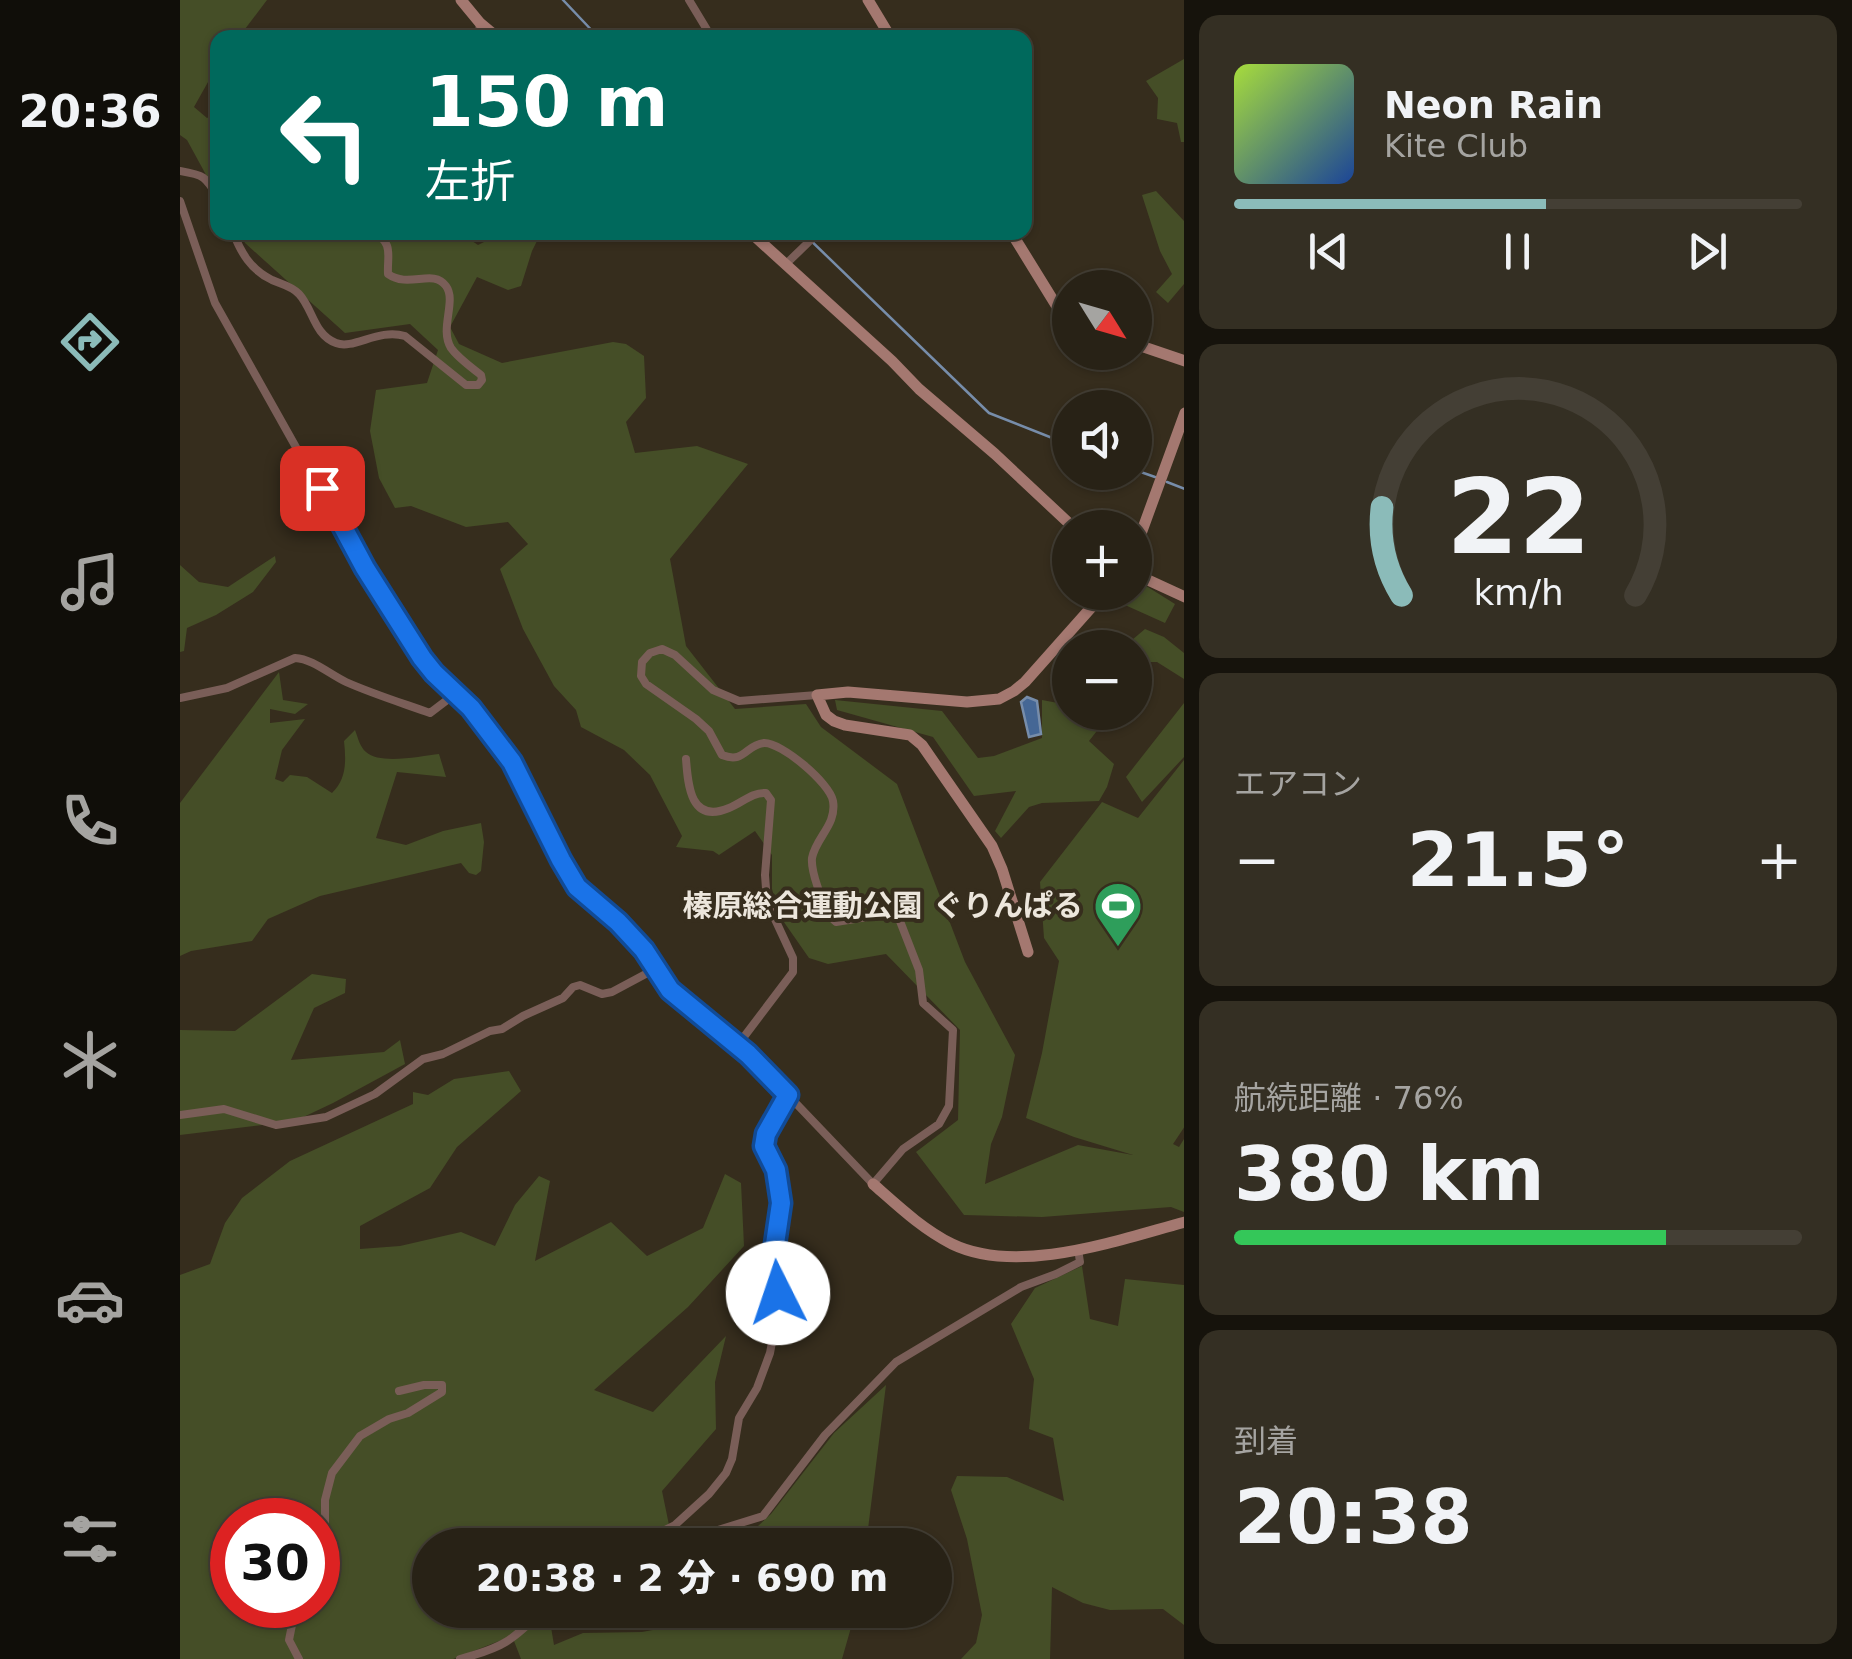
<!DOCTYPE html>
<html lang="ja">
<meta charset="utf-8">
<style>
body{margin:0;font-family:"DejaVu Sans","Noto Sans JP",sans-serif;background:#342f23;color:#f1f3f6;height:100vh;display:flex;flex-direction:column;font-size:38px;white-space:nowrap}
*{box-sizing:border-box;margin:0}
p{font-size:32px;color:#a5a4a1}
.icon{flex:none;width:55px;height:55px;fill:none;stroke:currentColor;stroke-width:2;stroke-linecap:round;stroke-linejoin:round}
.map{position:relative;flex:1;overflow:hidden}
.details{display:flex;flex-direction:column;gap:15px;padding:15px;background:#16130c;width:668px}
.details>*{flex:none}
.guide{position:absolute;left:30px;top:30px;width:822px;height:210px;border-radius:20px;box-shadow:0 2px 8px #0004,0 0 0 2px #443f35;background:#00695c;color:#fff;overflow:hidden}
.needle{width:65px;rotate:127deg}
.fabs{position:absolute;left:872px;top:270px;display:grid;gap:20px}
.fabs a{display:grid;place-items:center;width:100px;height:100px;border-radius:50%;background:#282216;box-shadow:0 2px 8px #0004,0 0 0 2px #443f35;font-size:50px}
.speed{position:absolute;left:30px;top:1498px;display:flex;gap:20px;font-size:50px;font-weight:700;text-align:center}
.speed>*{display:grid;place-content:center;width:130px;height:130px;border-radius:50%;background:#282216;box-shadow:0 2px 8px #0004,0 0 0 2px #443f35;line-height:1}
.speed .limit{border:15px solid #d22;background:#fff;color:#111}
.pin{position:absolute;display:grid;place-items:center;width:85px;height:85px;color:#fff;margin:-42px;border-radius:20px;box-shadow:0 5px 15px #0006}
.me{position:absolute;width:110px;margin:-55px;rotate:356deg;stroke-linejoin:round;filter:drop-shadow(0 0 8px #0008)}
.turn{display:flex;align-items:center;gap:35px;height:210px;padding:0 50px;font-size:45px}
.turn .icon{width:130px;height:130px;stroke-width:2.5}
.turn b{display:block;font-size:70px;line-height:85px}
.big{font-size:75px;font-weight:800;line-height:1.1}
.details .widget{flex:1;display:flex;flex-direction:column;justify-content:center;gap:15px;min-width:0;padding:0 35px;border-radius:20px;background:#342f23}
.details .dial{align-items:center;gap:0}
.dial svg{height:260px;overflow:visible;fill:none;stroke:#443f35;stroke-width:7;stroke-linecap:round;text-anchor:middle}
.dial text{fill:#f1f3f6;stroke:none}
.song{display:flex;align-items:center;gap:30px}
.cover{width:120px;height:120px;border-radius:15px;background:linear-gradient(135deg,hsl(80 70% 55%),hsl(220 70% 35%))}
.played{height:10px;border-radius:5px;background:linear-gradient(90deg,#8bbbb9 55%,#443f35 55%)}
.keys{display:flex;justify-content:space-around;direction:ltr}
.heat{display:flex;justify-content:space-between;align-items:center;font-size:55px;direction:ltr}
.charge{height:15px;border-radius:8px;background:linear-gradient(90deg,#34c759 76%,#443f35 0)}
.trip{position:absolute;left:232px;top:1528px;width:540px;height:100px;border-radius:50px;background:#282216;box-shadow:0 2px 8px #0004,0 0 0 2px #443f35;font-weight:800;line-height:100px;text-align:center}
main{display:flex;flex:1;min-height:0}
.tab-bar{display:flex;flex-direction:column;width:180px;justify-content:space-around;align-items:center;background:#100e09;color:#a5a4a1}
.tab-bar .icon{width:70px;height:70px}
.tab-bar .on{color:#8bbbb9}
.tab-bar b{font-size:45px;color:#f1f3f6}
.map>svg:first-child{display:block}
.green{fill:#454e27;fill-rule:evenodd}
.water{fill:#456795;stroke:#778daa;stroke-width:2.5}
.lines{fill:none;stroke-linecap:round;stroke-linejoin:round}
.stream{stroke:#778daa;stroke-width:2.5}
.street{stroke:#7a5e58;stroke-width:8}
.secondary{stroke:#a47870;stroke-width:11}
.route-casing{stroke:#114b97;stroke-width:25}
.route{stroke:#1a73e8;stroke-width:18}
.labels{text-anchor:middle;stroke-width:8;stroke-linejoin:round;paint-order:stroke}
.poi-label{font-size:30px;font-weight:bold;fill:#ece6dc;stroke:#362d1d;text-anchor:end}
</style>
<main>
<nav class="tab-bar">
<b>20:36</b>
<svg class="icon on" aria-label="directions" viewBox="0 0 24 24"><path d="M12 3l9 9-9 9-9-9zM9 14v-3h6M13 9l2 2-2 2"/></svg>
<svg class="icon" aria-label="music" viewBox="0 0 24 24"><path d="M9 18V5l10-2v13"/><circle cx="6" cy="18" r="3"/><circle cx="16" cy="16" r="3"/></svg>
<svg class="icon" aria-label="phone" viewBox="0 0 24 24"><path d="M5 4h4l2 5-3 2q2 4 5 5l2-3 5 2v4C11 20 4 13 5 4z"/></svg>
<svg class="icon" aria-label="climate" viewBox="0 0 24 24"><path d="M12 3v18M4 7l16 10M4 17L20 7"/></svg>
<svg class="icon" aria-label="car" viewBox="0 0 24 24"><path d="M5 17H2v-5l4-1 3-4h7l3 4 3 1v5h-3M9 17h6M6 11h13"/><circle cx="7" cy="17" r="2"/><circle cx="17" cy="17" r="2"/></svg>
<svg class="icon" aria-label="filters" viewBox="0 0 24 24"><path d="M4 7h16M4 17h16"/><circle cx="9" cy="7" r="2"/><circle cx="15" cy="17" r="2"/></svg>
</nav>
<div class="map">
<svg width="1005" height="1659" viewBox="0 0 1005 1659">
<rect width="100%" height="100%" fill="#362d1d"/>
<path class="green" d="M0,0H87L59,37L38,38L37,66L14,107L27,118L37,113V195L7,140L0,135Z
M1004,59L1005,142H1001L997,123L977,119L978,98L966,81Z
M976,191L1004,221V284L988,303L976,292L992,274L980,251L962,195Z
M59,233H280L298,245L314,237L317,233H361L352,251L341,286L328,290L297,277L270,327L279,344L322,363L433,342L446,344L464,356L466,398L446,422L455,453L517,446L568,464L490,559L506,646L555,709L626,704L641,727L717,784L785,962L835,1055L822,1117L811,1144L805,1184L898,1145L953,1155L894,1137L846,1118L862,1053L879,961L864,938L860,882L922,802L958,818L1004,760L1005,1126L993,1144L999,1147L1004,1139V1212L991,1207L862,1217L784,1215L736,1152L778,1120L780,1030L706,954L648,964L629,958L599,915L592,889V855L575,831L539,855L533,851L496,847L502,836L470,775L444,750L401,727L396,710L374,686L343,629L320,569L348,544L328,522L286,527L231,506L215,508L199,478L190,431L196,390L247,383L258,350L230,324L165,333L65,243Z
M95,556L96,562L73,592L36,615L7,628L4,651L0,652V565L19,582L48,587Z
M955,579L995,604L985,623L945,605L940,595L941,593L955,592Z
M965,629L984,637L1004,653V679L977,662H970L955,681V648L948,647L952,640Z
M99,672L103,700L128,704L115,714L90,709V723L125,719L102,750L95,779L103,782L110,775L127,777L152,793C167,779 166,760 164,741L175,730C178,738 180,747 186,752C200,765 241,756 259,754L266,777L217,772L196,838L226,845L263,831L301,823L304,842L301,871L296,875L289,873L281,863L140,896L88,919L72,941L11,951L0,956V803Z
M890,675V712L931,713L909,741L934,764L927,787L919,801L862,803L849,807L821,838L815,831L836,791L794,796L753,737L657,710L655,700L762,711L798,758L814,756L862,738V700L878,703L886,679Z
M1004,703V757L962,802L946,777Z
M132,974L166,979L165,993L134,1008L111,1060L204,1052L220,1040L225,1064L153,1103L115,1121L0,1135V1030L55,1031Z
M329,1071L341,1091L277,1147L250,1188L180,1226V1249L220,1246L281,1232L315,1246L335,1205L359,1176L370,1181L355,1261L431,1222L467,1256L523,1228L545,1174L561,1183L564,1246L508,1307L414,1390L473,1412L546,1336L535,1382L536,1429L482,1491L489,1525L467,1535L459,1545H250V1610H376L369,1615L374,1645L403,1633L462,1632L563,1613L565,1610H676L662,1659H341L332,1636L273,1659H0V1275L30,1264L45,1223L62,1198L110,1161L233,1104V1092L248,1095L274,1079ZM52,1520H138V1605H52Z
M902,1266L910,1319L938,1326L945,1279L1004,1285V1625L983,1609L930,1610L903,1603L872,1587L870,1659H781L796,1643L802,1615L787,1539L771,1490L777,1476L827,1477L884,1501L873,1438L849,1429L854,1379L831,1324L855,1288Z
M706,1385L686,1545H585V1538L578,1526L591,1514L654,1433Z"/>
<path class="water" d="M847,697L857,701L861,734L849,737L841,702Z"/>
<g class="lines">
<path class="stream" d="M383,0L419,38
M622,232L809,413L890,445
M955,470L975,477
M987,482L1005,489"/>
<path class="street" d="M509,0L532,38
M300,23L299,33L304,38
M0,171C24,175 25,176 38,197
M0,201L35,303L117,449L152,505L185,568L242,658L254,673L291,708L332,763L381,860L397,887L438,922L464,950L490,990L568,1053L693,1184L723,1149L759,1124L769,1106L773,1030L743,1003L739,970L718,916L706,914L656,922C645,913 643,902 638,888C635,879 631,868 632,858C636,837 657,825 653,801C650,783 601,742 584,743C565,745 565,764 542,755L529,731L516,719L466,684L461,676L462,662L470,653L482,649L495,655L533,690L559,701L637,695
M53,232C61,253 71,270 92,280C101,284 112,286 119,294C133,309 134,335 156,343C174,350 198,328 225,336L286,385H298L302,380L301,375C291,367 278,358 271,348C259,329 277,301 266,286C253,268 229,289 208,274C207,255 214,244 194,232
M249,232H252
M606,264L639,232
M0,698L47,688L115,658C133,659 149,674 166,682C193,694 222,703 250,713L275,694
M506,759C508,787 511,824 549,808C562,803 572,792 586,793L591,800L585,875L587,902L613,958V972L557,1046
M0,1115L44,1109L96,1125L146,1117L195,1094L243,1059L263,1054L310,1031L322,1029L343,1016L383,998L393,987L400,985L422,994L432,992L475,969
M138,1545L145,1526V1500L152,1473L180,1436L209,1419L228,1413L262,1392V1385H244L219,1391
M464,1545L469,1538L495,1525L529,1494L546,1473L552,1459L559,1418L577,1388L590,1353L595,1326L598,1293L595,1244L601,1203L596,1170L584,1146L586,1134L608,1095
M490,1545L583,1516L645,1435L716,1362L841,1287L876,1274L900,1262L898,1249
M116,1605L109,1640L119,1659
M280,1659C325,1647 331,1641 363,1610"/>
<path class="secondary" d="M281,0L300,23L318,38
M688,0L711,38
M570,232L712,361L739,389L815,454L894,528
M831,232L876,305L890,318
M955,344L1005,361
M955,550L1005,413
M955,574L1005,597
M848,952L822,869L812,846L742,745L730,735L665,725L654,721L646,715L637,695L668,692L787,702L819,699L834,691L845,682L925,592
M693,1184C717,1205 742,1229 772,1244C838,1276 938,1240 1005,1222"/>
</g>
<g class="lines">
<g class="route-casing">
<path id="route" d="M142,488L185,568L242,658L254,673L291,708L332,762L381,860L397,887L438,922L464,950L490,990L568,1054L608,1095L586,1134L584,1146L596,1170L601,1203L595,1244L598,1293"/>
</g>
<use href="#route" class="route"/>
</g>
<defs>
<g id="stadium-pin" transform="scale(2.5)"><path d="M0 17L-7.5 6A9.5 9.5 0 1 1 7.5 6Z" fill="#2e9e5b" stroke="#362d1d"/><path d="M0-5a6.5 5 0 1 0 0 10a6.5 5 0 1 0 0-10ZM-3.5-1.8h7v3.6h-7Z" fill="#fff"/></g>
</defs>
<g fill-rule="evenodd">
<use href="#stadium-pin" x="938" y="906"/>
</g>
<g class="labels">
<g class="poi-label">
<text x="903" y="916">榛原総合運動公園 ぐりんぱる</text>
</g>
</g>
</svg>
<div class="fabs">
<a><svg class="needle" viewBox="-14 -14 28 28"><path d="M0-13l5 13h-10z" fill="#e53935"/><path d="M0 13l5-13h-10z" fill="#a5a4a1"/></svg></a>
<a><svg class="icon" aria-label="sound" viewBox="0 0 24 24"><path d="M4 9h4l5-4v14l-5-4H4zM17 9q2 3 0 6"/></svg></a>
<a>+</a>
<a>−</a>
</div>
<div class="speed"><div class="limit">30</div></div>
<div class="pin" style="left:142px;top:488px;background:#d93025"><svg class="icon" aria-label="arrive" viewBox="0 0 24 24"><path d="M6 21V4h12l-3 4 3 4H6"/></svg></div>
<svg class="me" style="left:598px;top:1293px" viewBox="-20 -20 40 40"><circle r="19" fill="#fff"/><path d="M0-13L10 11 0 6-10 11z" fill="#1a73e8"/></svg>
<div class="trip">20:38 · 2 分 · 690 m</div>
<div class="guide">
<div class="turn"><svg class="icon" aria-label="left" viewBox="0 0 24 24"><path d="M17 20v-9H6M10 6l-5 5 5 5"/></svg><div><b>150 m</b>左折</div></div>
</div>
</div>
<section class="details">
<div class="widget">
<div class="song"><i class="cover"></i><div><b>Neon Rain</b><p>Kite Club</p></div></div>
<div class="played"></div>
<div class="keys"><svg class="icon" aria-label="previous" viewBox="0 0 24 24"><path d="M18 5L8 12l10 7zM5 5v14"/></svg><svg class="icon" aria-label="pause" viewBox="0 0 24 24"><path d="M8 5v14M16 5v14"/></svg><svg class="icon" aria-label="next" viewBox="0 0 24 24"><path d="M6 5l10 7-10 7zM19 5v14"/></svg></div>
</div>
<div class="widget dial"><svg viewBox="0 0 100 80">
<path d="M14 69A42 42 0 1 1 86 69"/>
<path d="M14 69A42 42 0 0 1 8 42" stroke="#8bbbb9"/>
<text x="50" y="56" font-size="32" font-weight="700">22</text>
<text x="50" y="72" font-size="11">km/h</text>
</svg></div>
<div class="widget"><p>エアコン</p>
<div class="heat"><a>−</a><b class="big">21.5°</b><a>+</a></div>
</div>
<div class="widget"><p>航続距離 · 76%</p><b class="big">380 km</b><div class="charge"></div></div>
<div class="widget"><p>到着</p><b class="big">20:38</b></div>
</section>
</main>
